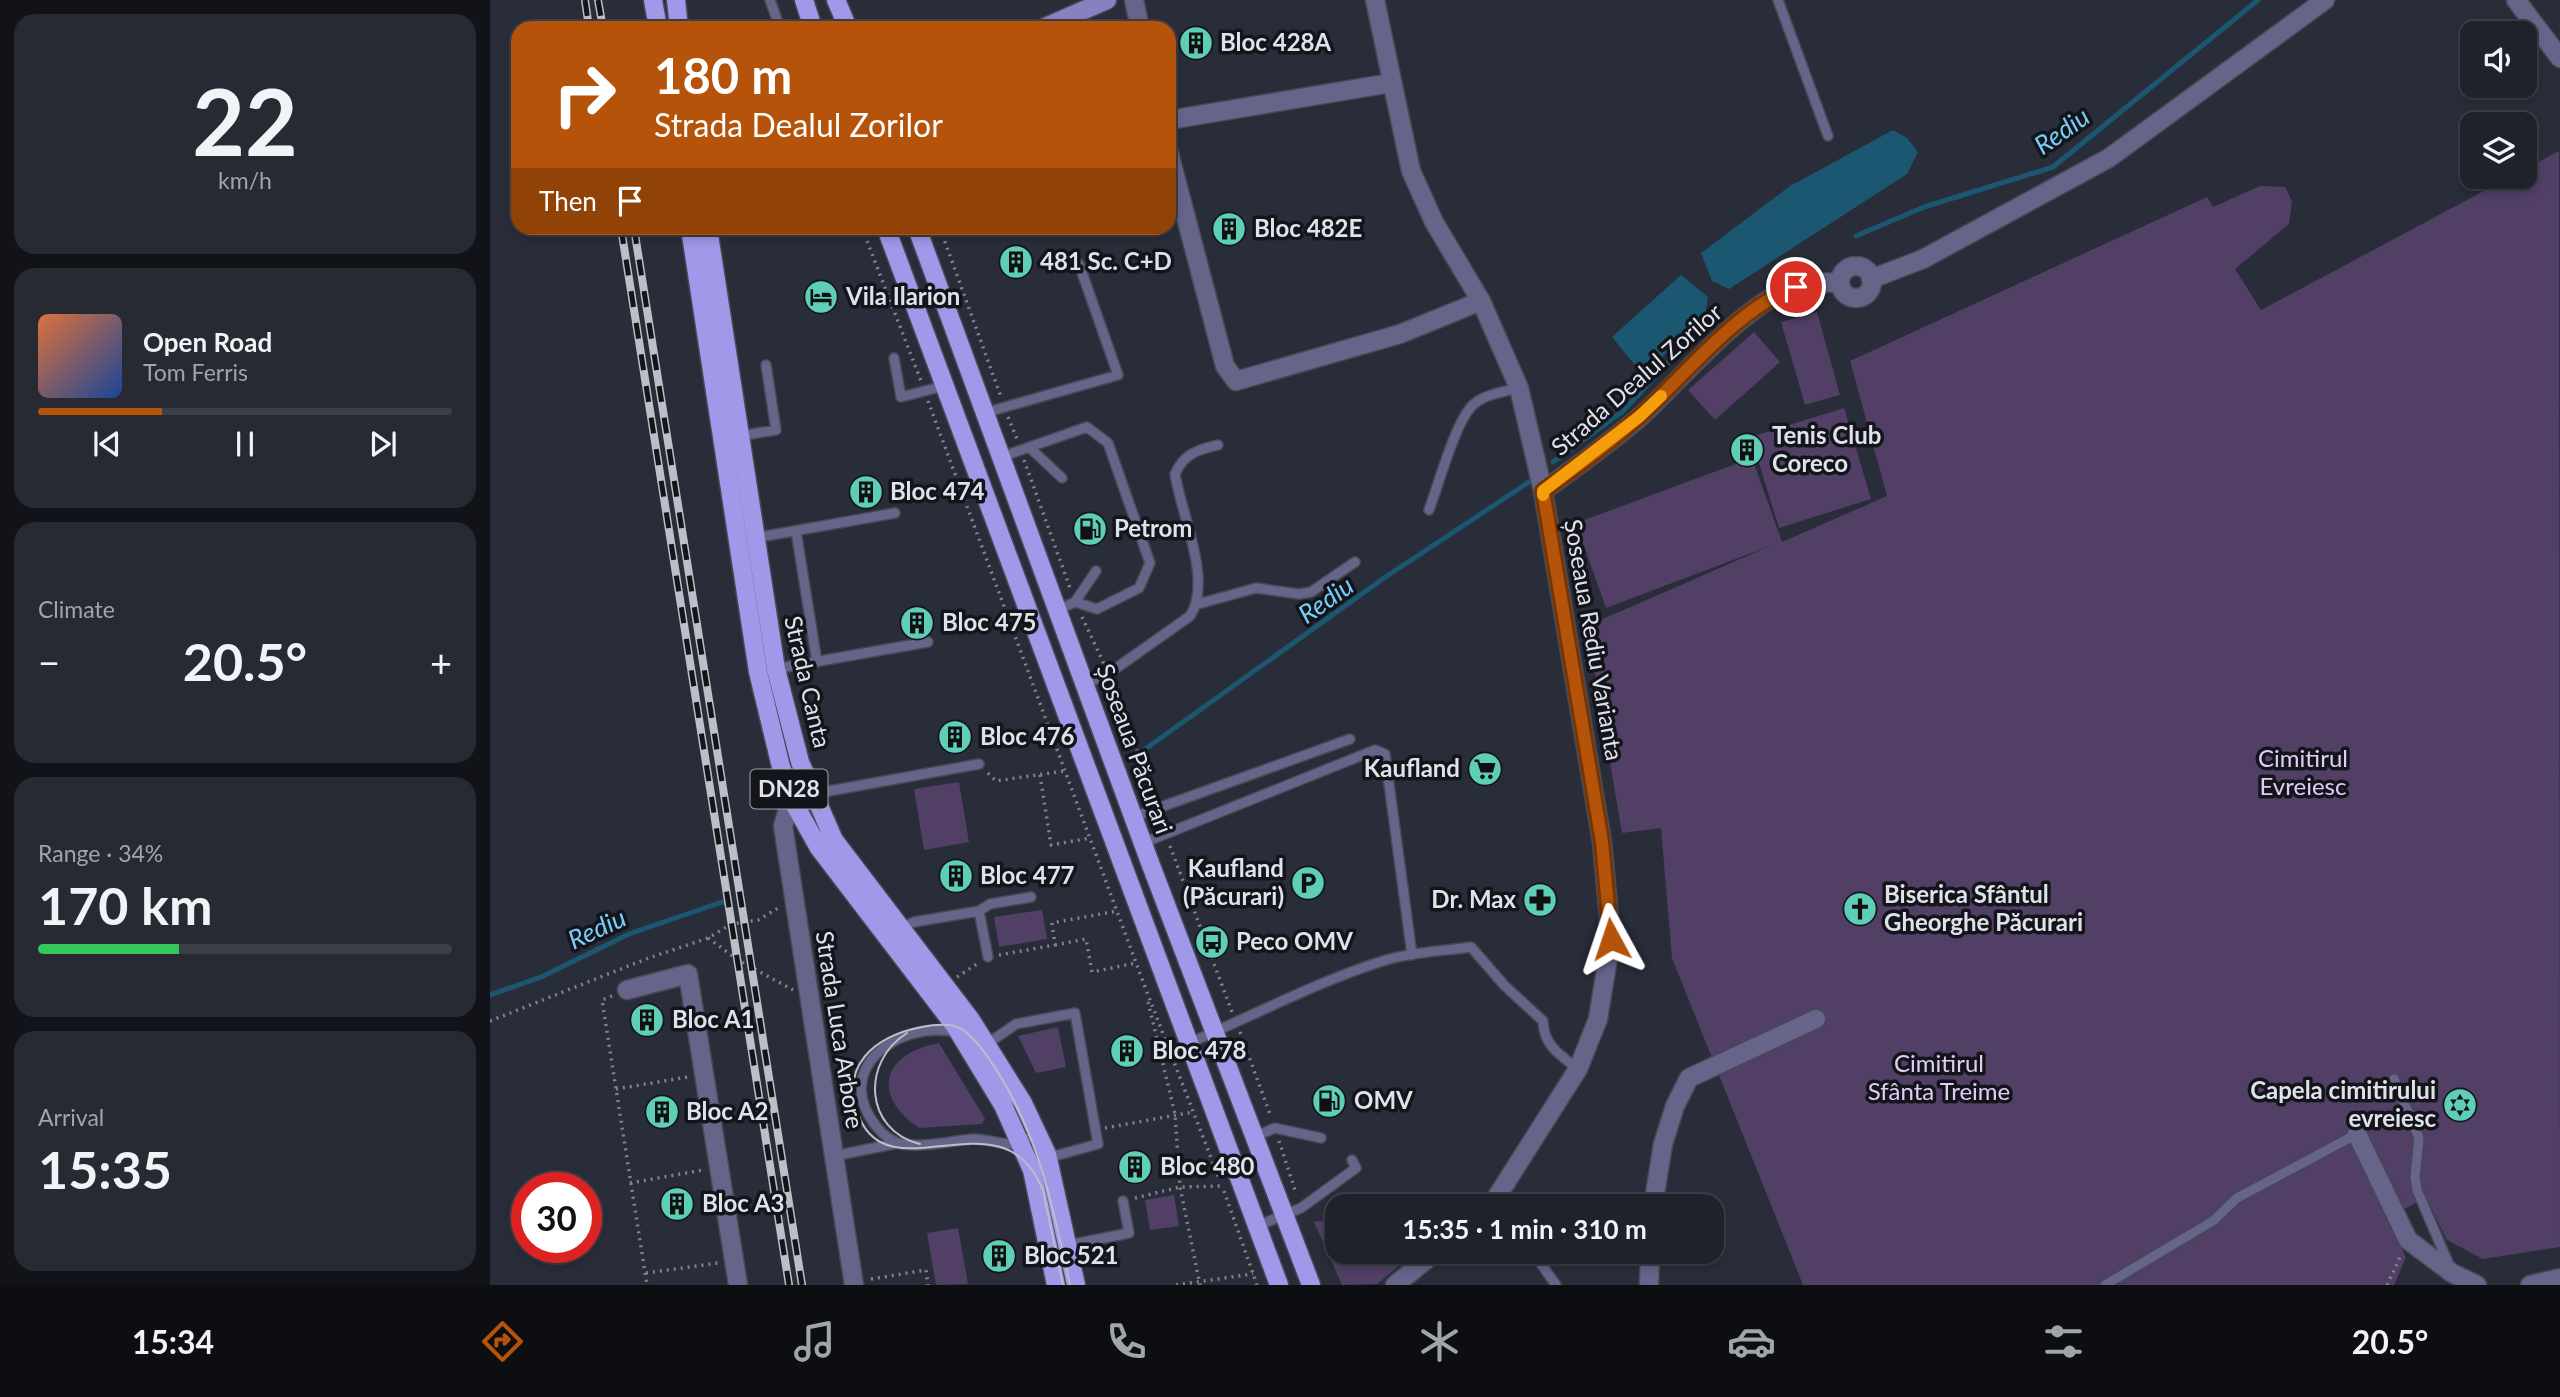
<!DOCTYPE html>
<meta charset="utf-8">
<style>
body{margin:0;font-family:Lato,sans-serif;background:#272a33;color:#f1f3f6;height:100vh;display:flex;flex-direction:column;font-size:26px;white-space:nowrap}
*{box-sizing:border-box;margin:0}
p{font-size:23px;color:#a1a4a9}
.icon{flex:none;width:38px;height:38px;fill:none;stroke:currentColor;stroke-width:2;stroke-linecap:round;stroke-linejoin:round}
.map{position:relative;flex:1;overflow:hidden}
.panel{display:flex;flex-direction:column;gap:14px;padding:14px;background:#111318;width:490px}
.panel>*{flex:none}
.hud{position:absolute;left:21px;top:21px;width:665px;height:214px;border-radius:21px;box-shadow:0 4px 10px #0003,0 0 0 2px #3c3f47;background:#b45309;color:#fff;overflow:hidden}
.buttons{position:absolute;left:1970px;top:21px;display:grid;gap:14px}
.buttons a{display:grid;place-items:center;width:77px;height:77px;border-radius:14px;background:#1f222b;box-shadow:0 4px 10px #0003,0 0 0 2px #3c3f47;font-size:35px}
.speed{position:absolute;left:21px;top:1172px;display:flex;gap:14px;font-size:35px;font-weight:700;text-align:center}
.speed>*{display:grid;place-content:center;width:91px;height:91px;border-radius:50%;background:#1f222b;box-shadow:0 4px 10px #0003,0 0 0 2px #3c3f47;line-height:1}
.speed .limit{border:10px solid #d22;background:#fff;color:#111}
.pin{position:absolute;display:grid;place-items:center;width:60px;height:60px;color:#fff;margin:-30px;border:4px solid #fff;border-radius:50%;box-shadow:0 2px 7px #0007}
.me{position:absolute;width:77px;margin:-38px;rotate:355deg;stroke-linejoin:round;filter:drop-shadow(0 0 5px #0008)}
.turn{display:flex;align-items:center;gap:24px;height:147px;padding:0 28px;font-size:32px}
.turn .icon{width:91px;height:91px;stroke-width:2.5}
.turn b{display:block;font-size:49px;line-height:60px}
.then{display:flex;align-items:center;height:66px;padding:0 28px;background:#0003;gap:14px;font-size:26px}
.big{font-size:52px;font-weight:700;line-height:1.1}
.panel .widget{flex:1;display:flex;flex-direction:column;justify-content:center;gap:10px;min-width:0;padding:0 24px;border-radius:21px;background:#272a33}
.panel .dial{align-items:center;gap:0}
.dial b{font-size:91px;line-height:1}
.song{display:flex;align-items:center;gap:21px}
.cover{width:84px;height:84px;border-radius:10px;background:linear-gradient(135deg,hsl(20 70% 55%),hsl(220 70% 35%))}
.played{height:7px;border-radius:4px;background:linear-gradient(90deg,#b45309 30%,#3c3f47 30%)}
.keys{display:flex;justify-content:space-around;direction:ltr}
.heat{display:flex;justify-content:space-between;align-items:center;font-size:38px;direction:ltr}
.charge{height:10px;border-radius:5px;background:linear-gradient(90deg,#34c759 34%,#3c3f47 0)}
.trip{position:absolute;left:835px;top:1194px;width:399px;height:70px;border-radius:21px;background:#1f222b;box-shadow:0 4px 10px #0003,0 0 0 2px #3c3f47;font-weight:700;line-height:70px;text-align:center}
.tabs{display:flex;height:112px;justify-content:space-around;align-items:center;background:#0c0e11;color:#a1a4a9}
.tabs .icon{width:49px;height:49px}
.tabs .on{color:#b45309}
.tabs b{font-size:32px;color:#f1f3f6}
main{display:flex;flex:1;min-height:0}
.map>svg:first-child{display:block}
.green{fill:#513f65}
.water{fill:#1c5772}
.lines{fill:none;stroke-linecap:round;stroke-linejoin:round}
.stream{stroke:#1c5772;stroke-width:5}
.lane-casing{stroke:#464a55;stroke-width:12}
.street-casing{stroke:#464a55;stroke-width:21}
.secondary-casing{stroke:#464a55;stroke-width:21}
.primary-casing{stroke:#464a55;stroke-width:21}
.path{stroke:#81848e;stroke-width:3.5;stroke-dasharray:2 5;stroke-linecap:butt}
.lane{stroke:#67648a;stroke-width:9}
.street{stroke:#67648a;stroke-width:18}
.secondary{stroke:#8781bf;stroke-width:18}
.primary{stroke:#a098e8;stroke-width:18}
.tram{stroke:#bcbfc8;stroke-width:2}
.rail-casing{stroke:#bcbfc8;stroke-width:8}
.rail{stroke:#13151b;stroke-width:5;stroke-dasharray:16;stroke-linecap:butt}
.route-casing{stroke:#753606;stroke-width:18}
.route{stroke:#b45309;stroke-width:12}
.slow{stroke:#f59e0b;stroke-width:12}
.labels{text-anchor:middle;stroke-width:7;stroke-linejoin:round;paint-order:stroke}
.shield{fill:#13151b;stroke:#a2a4ac;stroke-width:2}
.shield-label{font-size:23px;font-weight:bold;fill:#dfe2ea}
.poi-label{font-size:24px;font-weight:bold;fill:#dfe2ea;stroke:#13151b;text-anchor:start}
.street-label{font-size:24px;fill:#dfe2ea;stroke:#13151b}
.park-label{font-size:24px;fill:#e0ccf7;stroke:#13151b}
.water-label{font-size:26px;font-style:italic;fill:#77cdf9;stroke:#13151b}
</style>
<main>
<section class="panel">
<div class="widget dial"><b>22</b><p>km/h</p></div>
<div class="widget">
<div class="song"><i class="cover"></i><div><b>Open Road</b><p>Tom Ferris</p></div></div>
<div class="played"></div>
<div class="keys"><svg class="icon" aria-label="previous" viewBox="0 0 24 24"><path d="M18 5L8 12l10 7zM5 5v14"/></svg><svg class="icon" aria-label="pause" viewBox="0 0 24 24"><path d="M8 5v14M16 5v14"/></svg><svg class="icon" aria-label="next" viewBox="0 0 24 24"><path d="M6 5l10 7-10 7zM19 5v14"/></svg></div>
</div>
<div class="widget"><p>Climate</p>
<div class="heat"><a>−</a><b class="big">20.5°</b><a>+</a></div>
</div>
<div class="widget"><p>Range · 34%</p><b class="big">170 km</b><div class="charge"></div></div>
<div class="widget"><p>Arrival</p><b class="big">15:35</b></div>
</section>
<div class="map">
<svg width="2070" height="1285" viewBox="0 0 2070 1285">
<rect width="100%" height="100%" fill="#292d39"/>
<path class="green" d="M2069,151L2070,1247L1993,1259L1957,1240L1936,1198L1910,1211L1903,1197L1889,1204L1916,1257L1904,1285H1313L1182,958L1171,828L1132,833L1097,626L1280,546L1116,608L1086,523L1262,458L1292,542L1397,496L1360,361L1717,197L1723,207L1770,186L1795,187L1802,201L1799,224L1745,269L1771,310L2020,177H2035V169Z
M1327,312L1350,395L1315,405L1291,322Z
M1264,332L1290,362L1225,420L1198,390Z
M1354,408L1381,499L1289,528L1261,437Z
M469,782L479,842L434,850L424,789Z
M552,910L557,939L509,947L504,917Z
M568,1027L576,1067L546,1073L528,1036Z
M449,1043L495,1119L492,1124L429,1128C380,1095 393,1053 449,1043Z
M684,1195L689,1226L660,1230L655,1200Z
M847,1218V1251H927L887,1284L852,1285L824,1222Z
M468,1228L478,1284L446,1285L437,1233Z"/>
<path class="water" d="M1403,130L1417,138L1428,152L1417,174L1239,289L1222,281L1211,253L1300,186Z
M1191,275L1218,297L1215,316L1153,375L1122,337Z"/>
<g class="lines">
<path class="stream" d="M1366,236L1434,207L1563,167L1768,0
M1063,462L1133,411L1226,311
M654,750L894,578L1039,482
M0,995L51,977L139,934L232,902"/>
<g class="lane-casing">
<path id="lane" d="M280,0L290,28
M1288,0L1338,136
M404,358L411,397L454,386
M494,413L628,375L589,264
M249,436L286,430L276,365
M539,447L572,478
M511,457L597,427L618,443L660,563L649,588L607,609L585,602
M939,510C948,486 966,420 983,405C995,394 1013,392 1029,388
M306,531L327,662
M264,538L405,513
M708,604L766,588L809,594L821,592L865,562
M567,610L585,602L606,571
M284,669L438,642
M594,684L618,674L700,616C723,581 691,514 685,474C694,454 706,450 728,445
M325,797L339,791L489,764
M643,817L860,739
M653,843L885,750L895,754L922,955
M489,911L498,957
M411,928L424,922L489,911L500,904L541,897
M466,1032C408,1020 341,1069 386,1126C393,1135 402,1142 412,1144C433,1148 460,1141 482,1139C496,1138 510,1145 524,1144C531,1143 542,1136 548,1133
M699,1043C765,1015 828,981 896,960C922,952 953,951 981,947L1014,985L1053,1021C1054,1046 1069,1054 1088,1069
M497,1044L526,1024L585,1013L608,1144L539,1163
M1904,1079L1929,1138L1925,1177L1927,1190L1960,1267
M766,1136L785,1128L831,1138
M344,1156L408,1143
M767,1226L811,1208L866,1168L862,1160
M574,1246L639,1233L633,1201
M1042,1251L1066,1285
M1615,1285L1723,1221L1747,1198L1867,1134"/>
</g>
<g class="street-casing">
<path id="street" d="M644,0L650,28
M885,0L921,171L944,222L991,301L1029,388L1053,491L1112,842L1121,939L1108,1019L1088,1069L1001,1206
M2026,0L2070,58
M679,120L901,83
M679,153L735,366L746,381L910,334L991,301
M1350 282a16 16 0 1 1 32 0a16 16 0 1 1-32 0Z
M1381,279L1433,259L1619,158L1835,0
M1053,491C1086,467 1120,443 1151,416C1191,379 1244,316 1292,292C1310,282 1330,282 1350,283
M324,798L298,810L293,826L364,1285
M137,990L198,974L248,1285
M1867,1134L1918,1240L1962,1273L1987,1285
M1163,1206L1173,1144L1185,1106L1199,1078L1326,1019
M905,1285L947,1251
M1159,1285L1160,1251
M2040,1285L2070,1278"/>
</g>
<g class="secondary-casing">
<path id="secondary" d="M553,28L617,0"/>
</g>
<g class="primary-casing">
<path id="primary" d="M163,0L168,28
M186,0L189,28
M314,0L323,28
M346,0L358,28
M200,228L268,672L291,767L306,807L329,848L465,1026L513,1105L542,1170L566,1285
M218,228L286,669L310,762L344,840L481,1020L533,1103L557,1154L586,1285
M396,228L789,1285
M427,228L659,860L821,1285"/>
</g>
<path class="path" d="M372,228L431,381
M450,228L511,397
M438,401L655,987L730,1181
M518,417L527,439
M534,460L580,588
M592,617L614,664
M622,684L665,798
M498,773L506,781L575,771
M550,775L561,845L600,838
M680,846L742,1012
M218,938L248,960L303,990
M565,945L596,939L602,972L646,963
M509,955L565,945L562,923L627,911
M467,977L490,962
M122,996L112,1000L157,1285
M658,1002L685,1114L690,1187L710,1285
M0,1021L156,959L218,938L242,924L268,920L290,907
M750,1032L781,1117
M126,1089L198,1077
M615,1128L703,1112
M789,1141L805,1190
M140,1183L213,1170
M734,1191L767,1285
M645,1198L690,1187L732,1186
M1094,1206H1097
M156,1273L228,1263
M381,1279L436,1270L438,1285
M686,1285L763,1274
M1897,1285L1911,1255"/>
<use href="#lane" class="lane"/>
<use href="#street" class="street"/>
<use href="#secondary" class="secondary"/>
<use href="#primary" class="primary"/>
<path class="tram" d="M417,1033C371,1062 374,1130 430,1144
M573,1285L553,1191C515,1091 403,1193 370,1119C347,1066 385,1036 432,1027C447,1024 465,1022 477,1033C493,1047 504,1066 515,1084C552,1149 564,1213 580,1285"/>
<g class="rail-casing">
<path id="rail" d="M95,0L99,28
M108,0L113,28
M131,228L299,1285
M144,228L312,1285"/>
</g>
<use href="#rail" class="rail"/>
</g>
<g class="lines">
<g class="route-casing">
<path id="route" d="M1121,939L1112,842L1053,491C1086,467 1120,443 1150,416C1193,377 1251,305 1306,287"/>
</g>
<use href="#route" class="route"/>
<path class="slow" d="M1053,495V491L1150,416L1171,396"/>
</g>
<defs>
<g id="building-disc" transform="scale(1.75)"><circle r="9.5" fill="#5eceb7" stroke="#13151b"/><path d="M-4-6H4V6H1V3H-1V6H-4ZM-2.5-4.3h1.7v1.8h-1.7ZM.8-4.3h1.7v1.8H.8ZM-2.5-1h1.7V.8h-1.7ZM.8-1h1.7V.8H.8Z" fill="#111"/></g>
<g id="hotel-disc" transform="scale(1.75)"><circle r="9.5" fill="#5eceb7" stroke="#13151b"/><path d="M-6-4.5h1.5V1H6V5H4.5V3h-9V5H-6ZM-4 0a1.8 1.8 0 1 1 3.6 0ZM.5 0V-2.5h3Q6-2.5 6 0Z" fill="#111"/></g>
<g id="fuel-disc" transform="scale(1.75)"><circle r="9.5" fill="#5eceb7" stroke="#13151b"/><path d="M-5.5-6h7V0h2V4h1.3V-2.5L3-4.5l.8-.8L6-3V5H2.5V1h-1V6h-7ZM-4.2-4.7v3.2H.2V-4.7Z" fill="#111"/></g>
<g id="supermarket-disc" transform="scale(1.75)"><circle r="9.5" fill="#5eceb7" stroke="#13151b"/><path d="M-6-5.5h2.5l.6 2H6L4.5 2H-2.5L-4.4-4H-6ZM-1.5 3.2a1.3 1.3 0 1 0 .1 0ZM3 3.2a1.3 1.3 0 1 0 .1 0Z" fill="#111"/></g>
<g id="parking-disc" transform="scale(1.75)"><circle r="9.5" fill="#5eceb7" stroke="#13151b"/><path d="M-3.5-5.5H1a3.5 3.5 0 0 1 0 7H-1V5.5H-3.5ZM-1-3.4V-.6H.8a1.4 1.4 0 0 0 0-2.8Z" fill="#111"/></g>
<g id="pharmacy-disc" transform="scale(1.75)"><circle r="9.5" fill="#5eceb7" stroke="#13151b"/><path d="M-2-6h4v4h4v4h-4v4h-4v-4h-4v-4h4Z" fill="#111"/></g>
<g id="church-disc" transform="scale(1.75)"><circle r="9.5" fill="#5eceb7" stroke="#13151b"/><path d="M-1.2-6h2.4v3.5h3.3v2.4h-3.3V6h-2.4V-.1h-3.3v-2.4h3.3Z" fill="#111"/></g>
<g id="bus-disc" transform="scale(1.75)"><circle r="9.5" fill="#5eceb7" stroke="#13151b"/><path d="M-5-6H5V4H4V6H2V4H-2V6H-4V4H-5ZM-3.5-4V0h7V-4ZM-3.5 1.2v1.5H-2V1.2ZM2 1.2v1.5H3.5V1.2Z" fill="#111"/></g>
<g id="synagogue-disc" transform="scale(1.75)"><circle r="9.5" fill="#5eceb7" stroke="#13151b"/><path d="M0-6.5L5.6 3.2H-5.6ZM0 6.5L5.6-3.2H-5.6Z" fill="#111"/></g>
</defs>
<g fill-rule="evenodd">
<use href="#building-disc" x="706" y="43"/>
<use href="#building-disc" x="739" y="229"/>
<use href="#building-disc" x="526" y="262"/>
<use href="#hotel-disc" x="331" y="297"/>
<use href="#building-disc" x="1257" y="450"/>
<use href="#building-disc" x="376" y="492"/>
<use href="#fuel-disc" x="600" y="529"/>
<use href="#building-disc" x="427" y="623"/>
<use href="#building-disc" x="465" y="737"/>
<use href="#supermarket-disc" x="995" y="769"/>
<use href="#building-disc" x="466" y="876"/>
<use href="#parking-disc" x="818" y="883"/>
<use href="#pharmacy-disc" x="1050" y="900"/>
<use href="#church-disc" x="1370" y="909"/>
<use href="#bus-disc" x="722" y="942"/>
<use href="#building-disc" x="157" y="1020"/>
<use href="#building-disc" x="637" y="1051"/>
<use href="#fuel-disc" x="839" y="1101"/>
<use href="#synagogue-disc" x="1970" y="1105"/>
<use href="#building-disc" x="172" y="1112"/>
<use href="#building-disc" x="645" y="1167"/>
<use href="#building-disc" x="187" y="1204"/>
<use href="#building-disc" x="509" y="1256"/>
</g>
<g class="labels">
<rect class="shield" x="260.5" y="769.5" width="77" height="39" rx="5"/>
<g class="shield-label">
<text x="299" y="797">DN28</text>
</g>
<g class="poi-label">
<text x="730" y="51">Bloc 428A</text>
<text x="764" y="237">Bloc 482E</text>
<text x="550" y="270">481 Sc. C+D</text>
<text x="356" y="305">Vila Ilarion</text>
<text x="1282" y="444">Tenis Club<tspan x="1282" dy="28">Coreco</tspan></text>
<text x="400" y="500">Bloc 474</text>
<text x="624" y="537">Petrom</text>
<text x="452" y="631">Bloc 475</text>
<text x="490" y="745">Bloc 476</text>
<text x="970" y="777" text-anchor="end">Kaufland</text>
<text x="794" y="877" text-anchor="end">Kaufland<tspan x="794" dy="28">(Păcurari)</tspan></text>
<text x="490" y="884">Bloc 477</text>
<text x="1394" y="903">Biserica Sfântul<tspan x="1394" dy="28">Gheorghe Păcurari</tspan></text>
<text x="1026" y="908" text-anchor="end">Dr. Max</text>
<text x="746" y="950">Peco OMV</text>
<text x="182" y="1028">Bloc A1</text>
<text x="662" y="1059">Bloc 478</text>
<text x="1946" y="1099" text-anchor="end">Capela cimitirului<tspan x="1946" dy="28">evreiesc</tspan></text>
<text x="864" y="1109">OMV</text>
<text x="196" y="1120">Bloc A2</text>
<text x="670" y="1175">Bloc 480</text>
<text x="212" y="1212">Bloc A3</text>
<text x="534" y="1264">Bloc 521</text>
</g>
<g class="street-label">
<text transform="translate(1147 380) rotate(-41)" y="8">Strada Dealul Zorilor</text>
<text transform="translate(1103 640) rotate(80)" y="8">Șoseaua Rediu Varianta</text>
<text transform="translate(317 682) rotate(77)" y="8">Strada Canta</text>
<text transform="translate(644 749) rotate(70)" y="8">Șoseaua Păcurari</text>
<text transform="translate(349 1030) rotate(81)" y="8">Strada Luca Arbore</text>
</g>
<g class="park-label">
<text x="1813" y="767">Cimitirul<tspan x="1813" dy="28">Evreiesc</tspan></text>
<text x="1449" y="1072">Cimitirul<tspan x="1449" dy="28">Sfânta Treime</tspan></text>
</g>
<g class="water-label">
<text transform="translate(1572 131) rotate(-35)" y="9">Rediu</text>
<text transform="translate(836 600) rotate(-35)" y="9">Rediu</text>
<text transform="translate(107 929) rotate(-25)" y="9">Rediu</text>
</g>
</g>
</svg>
<div class="buttons">
<a><svg class="icon" aria-label="sound" viewBox="0 0 24 24"><path d="M4 9h4l5-4v14l-5-4H4zM17 9q2 3 0 6"/></svg></a>
<a><svg class="icon" aria-label="layers" viewBox="0 0 24 24"><path d="M12 4l9 5-9 5-9-5zM3 14l9 5 9-5"/></svg></a>
</div>
<div class="speed"><div class="limit">30</div></div>
<div class="pin" style="left:1306px;top:287px;background:#d93025"><svg class="icon" aria-label="arrive" viewBox="0 0 24 24"><path d="M6 21V4h12l-3 4 3 4H6"/></svg></div>
<svg class="me" style="left:1121px;top:939px" viewBox="-20 -20 40 40"><path d="M0-17L14 15 0 8-14 15z" fill="#b45309" stroke="#fff" stroke-width="4"/></svg>
<div class="trip">15:35 · 1 min · 310 m</div>
<div class="hud">
<div class="turn"><svg class="icon" aria-label="right" viewBox="0 0 24 24"><path d="M7 20v-9h11M14 6l5 5-5 5"/></svg><div><b>180 m</b>Strada Dealul Zorilor</div></div>
<div class="then">Then<svg class="icon" aria-label="arrive" viewBox="0 0 24 24"><path d="M6 21V4h12l-3 4 3 4H6"/></svg></div>
</div>
</div>
</main>
<nav class="tabs">
<b>15:34</b>
<svg class="icon on" aria-label="directions" viewBox="0 0 24 24"><path d="M12 3l9 9-9 9-9-9zM9 14v-3h6M13 9l2 2-2 2"/></svg>
<svg class="icon" aria-label="music" viewBox="0 0 24 24"><path d="M9 18V5l10-2v13"/><circle cx="6" cy="18" r="3"/><circle cx="16" cy="16" r="3"/></svg>
<svg class="icon" aria-label="phone" viewBox="0 0 24 24"><path d="M5 4h4l2 5-3 2q2 4 5 5l2-3 5 2v4C11 20 4 13 5 4z"/></svg>
<svg class="icon" aria-label="climate" viewBox="0 0 24 24"><path d="M12 3v18M4 7l16 10M4 17L20 7"/></svg>
<svg class="icon" aria-label="car" viewBox="0 0 24 24"><path d="M5 17H2v-5l4-1 3-4h7l3 4 3 1v5h-3M9 17h6M6 11h13"/><circle cx="7" cy="17" r="2"/><circle cx="17" cy="17" r="2"/></svg>
<svg class="icon" aria-label="filters" viewBox="0 0 24 24"><path d="M4 7h16M4 17h16"/><circle cx="9" cy="7" r="2"/><circle cx="15" cy="17" r="2"/></svg>
<b>20.5°</b>
</nav>
